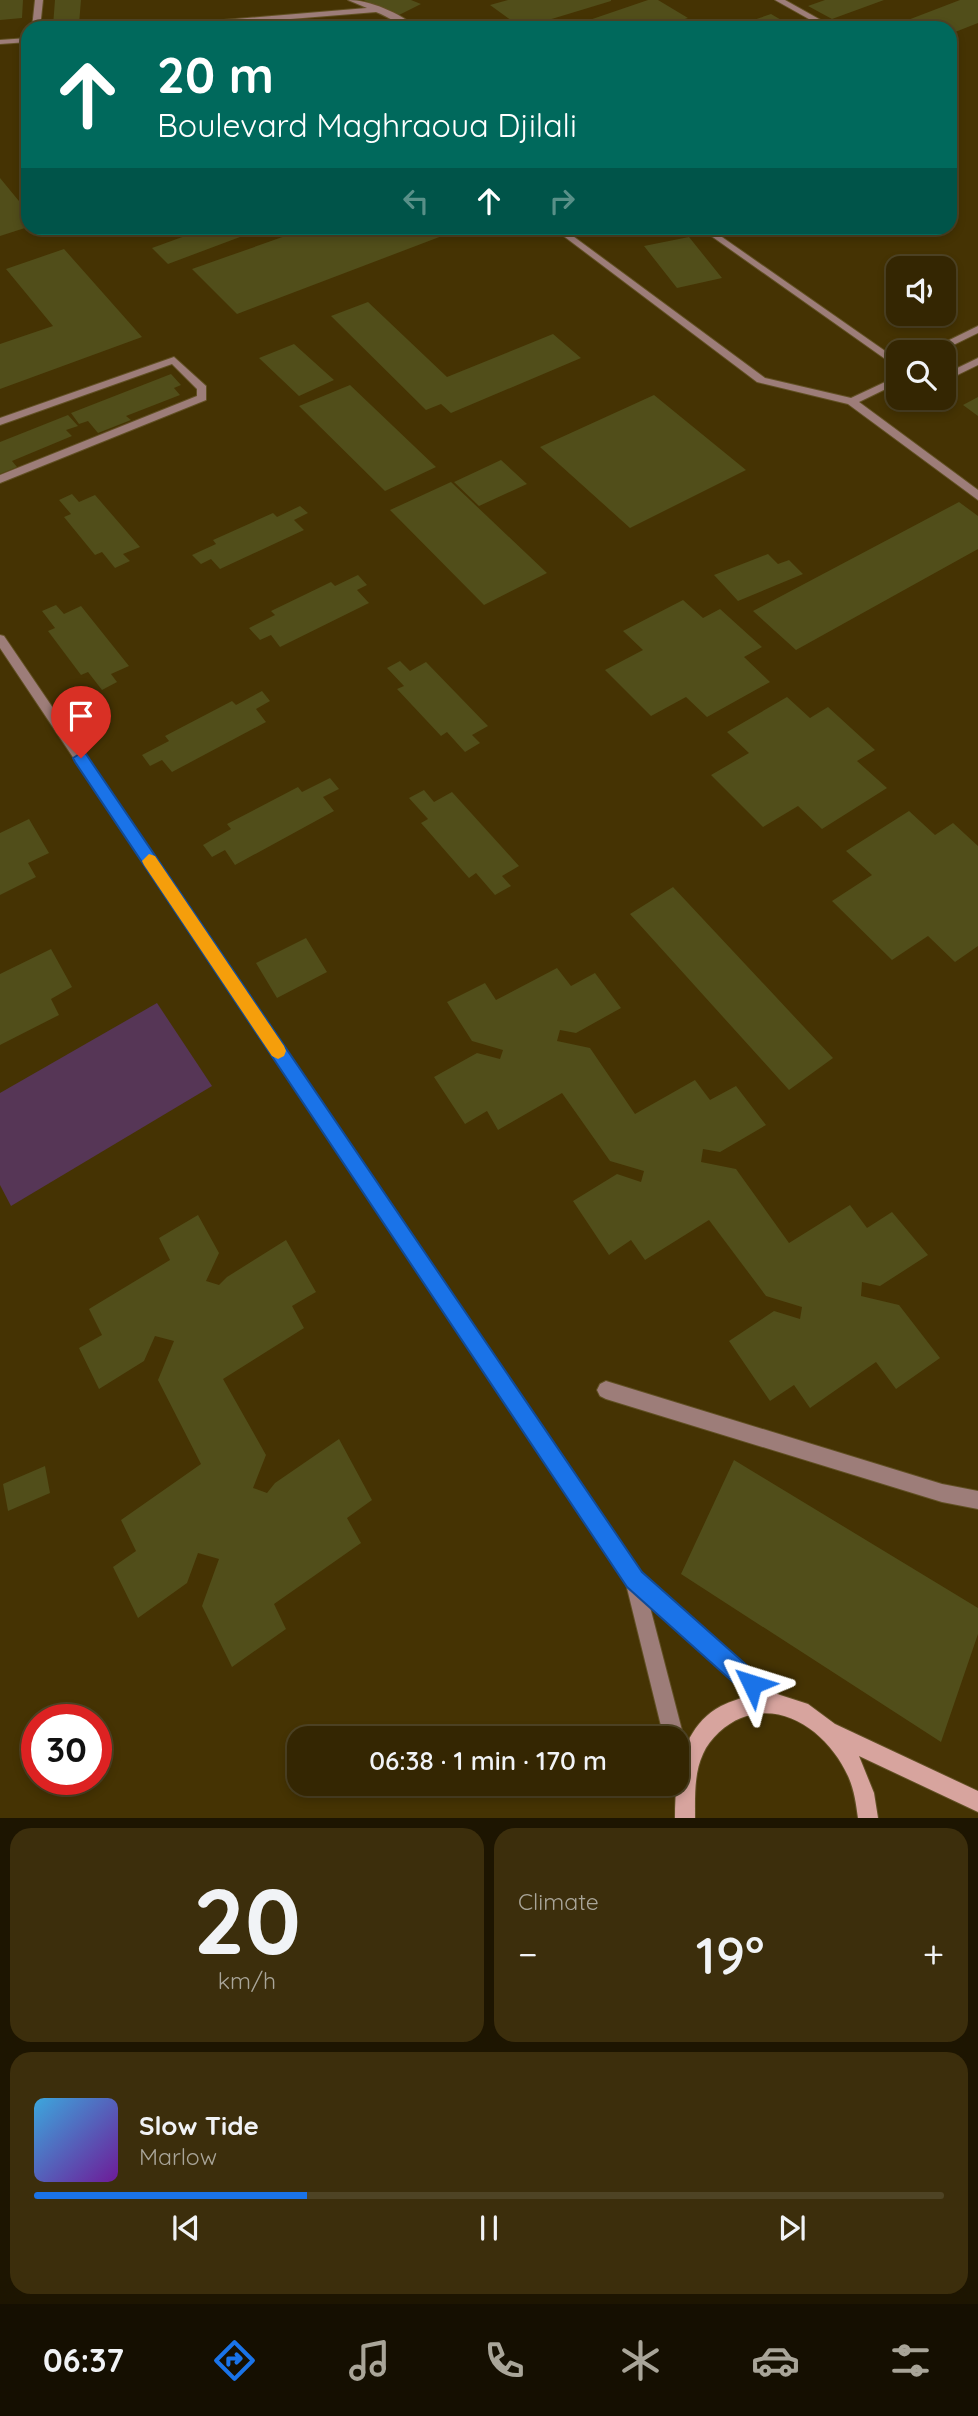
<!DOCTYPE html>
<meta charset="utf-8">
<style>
body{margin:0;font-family:Quicksand,sans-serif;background:#3c2e0c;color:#f1f3f6;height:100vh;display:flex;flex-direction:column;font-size:26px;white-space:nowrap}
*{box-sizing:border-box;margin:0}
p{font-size:23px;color:#a9a599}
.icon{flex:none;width:38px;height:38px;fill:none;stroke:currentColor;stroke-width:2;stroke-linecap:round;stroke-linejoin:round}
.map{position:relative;height:1818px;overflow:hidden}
.drawer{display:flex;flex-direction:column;gap:10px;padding:10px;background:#1d1501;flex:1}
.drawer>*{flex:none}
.banner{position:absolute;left:21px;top:21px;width:936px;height:214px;border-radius:21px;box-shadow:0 4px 10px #0003,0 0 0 2px #4e4324;background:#00695c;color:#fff;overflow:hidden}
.tools{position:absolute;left:886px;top:256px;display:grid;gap:14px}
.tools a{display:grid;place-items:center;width:70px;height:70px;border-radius:14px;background:#342602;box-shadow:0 4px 10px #0003,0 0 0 2px #4e4324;font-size:35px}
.speed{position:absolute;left:21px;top:1704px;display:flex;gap:14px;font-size:35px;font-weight:700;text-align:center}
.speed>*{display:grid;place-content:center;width:91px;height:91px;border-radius:50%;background:#342602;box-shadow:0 4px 10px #0003,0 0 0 2px #4e4324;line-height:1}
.speed .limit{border:10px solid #d22;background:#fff;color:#111}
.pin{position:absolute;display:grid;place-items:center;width:60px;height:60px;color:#fff;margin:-72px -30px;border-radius:50% 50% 50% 0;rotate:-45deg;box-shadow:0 0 7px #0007}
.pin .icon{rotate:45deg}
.me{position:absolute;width:77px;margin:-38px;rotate:311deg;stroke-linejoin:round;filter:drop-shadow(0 0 5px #0008)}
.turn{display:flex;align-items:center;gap:24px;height:147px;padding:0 21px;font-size:32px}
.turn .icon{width:91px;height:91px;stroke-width:2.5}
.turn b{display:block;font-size:49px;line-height:60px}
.lanes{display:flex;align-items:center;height:66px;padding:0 21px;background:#0003;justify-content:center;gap:35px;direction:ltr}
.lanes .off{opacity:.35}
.big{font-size:52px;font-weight:600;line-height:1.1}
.drawer .widget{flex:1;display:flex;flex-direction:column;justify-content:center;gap:10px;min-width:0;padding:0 24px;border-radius:21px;background:#3c2e0c}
.drawer .dial{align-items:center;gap:0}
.dial b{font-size:91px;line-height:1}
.song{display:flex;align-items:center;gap:21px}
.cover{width:84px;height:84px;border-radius:10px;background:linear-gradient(135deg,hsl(200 70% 55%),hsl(280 70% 35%))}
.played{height:7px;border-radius:4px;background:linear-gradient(90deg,#1a73e8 30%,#4e4324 30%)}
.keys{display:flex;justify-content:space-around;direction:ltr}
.heat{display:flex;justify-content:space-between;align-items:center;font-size:38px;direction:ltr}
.drawer .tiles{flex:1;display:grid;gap:10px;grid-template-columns:1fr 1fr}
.widget:last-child{grid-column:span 2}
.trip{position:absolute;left:287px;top:1726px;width:402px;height:70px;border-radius:21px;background:#342602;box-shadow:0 4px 10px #0003,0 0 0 2px #4e4324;font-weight:600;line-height:70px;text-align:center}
.dock{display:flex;height:112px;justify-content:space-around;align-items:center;background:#150f01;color:#a9a599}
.dock .icon{width:49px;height:49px}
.dock .on{color:#1a73e8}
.dock b{font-size:32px;color:#f1f3f6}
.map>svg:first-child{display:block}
.green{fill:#563656}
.building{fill:#514e1a}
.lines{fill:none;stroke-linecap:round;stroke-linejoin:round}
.service-casing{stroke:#615024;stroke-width:2}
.minor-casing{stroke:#615024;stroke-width:2}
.secondary-casing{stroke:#615024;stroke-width:2}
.service{fill:#9d7d79;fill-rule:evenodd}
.minor{fill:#9d7d79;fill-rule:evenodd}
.secondary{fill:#d7a49e;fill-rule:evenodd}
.route{fill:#1a73e8;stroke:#114b97;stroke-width:2}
.slow{fill:#f59e0b}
</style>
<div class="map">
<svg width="978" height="1818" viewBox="0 0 978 1818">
<rect width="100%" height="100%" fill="#453303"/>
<path class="green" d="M157,1003L212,1086L11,1206L0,1185V1093Z"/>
<path class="building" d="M0,0H23L22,18L0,20Z
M55,0H81L79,24L53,26Z
M363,0H411L421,4L399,15Z
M508,0H611V1L522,28L490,5Z
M648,0H658L688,18L657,28H566Z
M825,0H884L832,19L808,6Z
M960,0H978V23L950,34V28H887Z
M771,14L795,28H745L739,25Z
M0,178L28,212V227L0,236Z
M207,228H264L168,264L152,248Z
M308,228H463L237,314L192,269Z
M689,237L722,278L677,288L644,246Z
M64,249L142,337L0,389V344L53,326L6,269Z
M368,302L447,377L553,334L581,358L451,413L441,404L426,410L331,316Z
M294,344L334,380L299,396L259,358Z
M171,374L181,385L174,388L180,395L126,416L131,420L98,433L88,421L79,424L71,413Z
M350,385L436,467L385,491L299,406Z
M654,395L746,470L630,528L540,447Z
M978,397V416L963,405Z
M68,415L78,426L66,430L72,436L12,461L17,467L0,474V442Z
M501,460L527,484L479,506L454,482Z
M451,482L547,573L484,605L390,510Z
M72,494L79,502L95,495L140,547L123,554L130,561L115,568L102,552L95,555L64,517L71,514L59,500Z
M959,502L978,516V549L796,650L753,611Z
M300,506L308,513L294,520L304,530L220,569L211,559L201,564L192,555L216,544L213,540L273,513L277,517Z
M768,554L778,564L789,560L803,574L738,601L714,575Z
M358,575L367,585L357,590L369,603L280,647L271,635L260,640L249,628L275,615L271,611L331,582L335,586Z
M683,600L703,618L720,609L762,647L744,657L770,682L707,717L686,697L651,716L605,670L643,650L623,631Z
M56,605L64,614L81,606L129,666L111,674L117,682L102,690L88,672L81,675L48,631L55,628L42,611Z
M400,661L410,671L426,662L488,726L472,735L480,743L465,752L447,732L441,736L397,689L404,686L387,668Z
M262,691L270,701L256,709L266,722L172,772L162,760L150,766L142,755L169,741L165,736L232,701L236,705Z
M787,697L810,718L828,707L875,750L857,761L887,788L822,829L798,806L763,827L711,775L749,753L727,732Z
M330,778L339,789L323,797L334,811L235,865L225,850L212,857L203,845L231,829L227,824L298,787L302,792Z
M424,790L434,802L452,792L519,866L502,876L511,886L495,895L476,873L469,878L421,823L428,819L409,798Z
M909,811L935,835L953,823L978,846V946L955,962L928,936L892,960L832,901L872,875L846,851Z
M29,819L49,853L28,863L36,877L0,895V833Z
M673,887L833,1058L789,1090L630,914Z
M306,938L327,972L277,998L256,963Z
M51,949L72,987L51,999L59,1015L0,1045V974Z
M557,968L571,986L595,973L621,1008L576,1033L560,1030L557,1041L590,1048L635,1114L695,1080L710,1100L736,1086L766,1125L720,1152L703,1149L701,1162L736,1169L789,1243L850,1205L867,1228L892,1212L928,1255L880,1286L862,1282L861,1296L899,1305L940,1358L896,1389L876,1362L810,1408L794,1385L770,1401L729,1341L774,1311L800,1319L802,1307L766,1296L709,1220L645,1260L631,1240L609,1255L573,1201L617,1174L641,1182L644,1171L610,1161L562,1093L498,1130L487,1111L465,1124L434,1077L477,1053L500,1059L503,1050L472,1041L447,1002L485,983L496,1000Z
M198,1215L219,1253L206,1281L219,1285L227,1277L286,1240L316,1292L292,1306L304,1328L223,1379L266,1455L253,1488L267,1493L275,1483L339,1439L372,1500L347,1518L361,1543L274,1604L286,1629L232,1667L202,1606L219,1559L198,1553L187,1583L138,1618L113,1567L136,1551L121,1520L201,1464L158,1380L174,1341L155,1336L144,1361L99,1389L79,1348L102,1335L89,1309L170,1260L159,1238Z
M734,1460L978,1608V1634L941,1742L681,1574Z
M45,1466L50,1493L8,1511L3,1484Z"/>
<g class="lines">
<g class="service-casing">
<path id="service" d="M348,0C370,0 400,13 417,28C403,28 389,17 376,12L181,28H148L152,26L367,8Z
M553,228H562L765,378L851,398L898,376V383L859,402L978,490V500L848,404L757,382Z
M700,228H709L898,360V368Z
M978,326V333L939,352H925Z
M174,357L206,386V400L0,483V475L197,396V389L172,364L0,425V418Z
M978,358V365L943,382V375Z
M606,1381L942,1484L978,1491V1509L942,1502L606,1399L600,1396L597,1390L600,1384Z"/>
</g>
<g class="minor-casing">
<path id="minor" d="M35,0H43L40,28H32Z
M775,0H785L835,28H825Z
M28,38V42L0,44V40Z
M0,635L4,636L641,1573L779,1695L782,1702L779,1709L772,1712L765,1709L650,1607L684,1738L682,1743C690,1753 697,1776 692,1788L685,1791L678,1788L676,1783L677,1738H664L626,1584L0,648Z"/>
</g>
<g class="secondary-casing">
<path id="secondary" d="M752,1694H777L808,1704L835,1724L978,1791V1812L859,1756L874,1793L878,1818H858C856,1803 854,1789 848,1776C830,1736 786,1700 741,1718C726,1724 710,1738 703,1754C694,1773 695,1797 695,1818H675C675,1778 680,1728 721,1706C731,1701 742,1698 752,1694Z"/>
</g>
<use href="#service" class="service"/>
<use href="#minor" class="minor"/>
<use href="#secondary" class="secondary"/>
</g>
<path class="route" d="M81,753L86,754L642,1572L760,1677L763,1684L760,1692L752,1695L744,1692L627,1587L75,762L73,758Z"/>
<path class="slow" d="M149,854L155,856L284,1046L286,1051L284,1056L278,1059L272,1056L144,865L142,861Z"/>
</svg>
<div class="tools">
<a><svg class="icon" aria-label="sound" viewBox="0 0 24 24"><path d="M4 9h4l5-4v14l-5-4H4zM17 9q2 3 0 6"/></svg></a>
<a><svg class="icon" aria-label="search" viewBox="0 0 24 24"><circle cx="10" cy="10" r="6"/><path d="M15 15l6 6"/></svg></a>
</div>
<div class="speed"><div class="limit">30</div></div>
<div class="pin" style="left:81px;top:758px;background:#d93025"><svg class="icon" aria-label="arrive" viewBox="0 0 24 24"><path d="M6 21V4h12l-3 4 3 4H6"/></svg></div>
<svg class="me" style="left:752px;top:1684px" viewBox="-20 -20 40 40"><path d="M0-17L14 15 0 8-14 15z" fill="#1a73e8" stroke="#fff" stroke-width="4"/></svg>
<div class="trip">06:38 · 1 min · 170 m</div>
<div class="banner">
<div class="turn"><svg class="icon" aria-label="ahead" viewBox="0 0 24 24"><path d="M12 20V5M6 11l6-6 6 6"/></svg><div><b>20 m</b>Boulevard Maghraoua Djilali</div></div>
<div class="lanes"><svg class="icon off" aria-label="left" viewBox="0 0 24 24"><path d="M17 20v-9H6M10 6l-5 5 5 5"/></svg><svg class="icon" aria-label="ahead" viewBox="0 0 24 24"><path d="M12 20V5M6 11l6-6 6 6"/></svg><svg class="icon off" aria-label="right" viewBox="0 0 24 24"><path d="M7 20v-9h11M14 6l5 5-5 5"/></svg></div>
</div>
</div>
<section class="drawer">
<div class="tiles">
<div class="widget dial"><b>20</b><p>km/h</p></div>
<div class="widget"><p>Climate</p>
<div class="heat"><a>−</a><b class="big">19°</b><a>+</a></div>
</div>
<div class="widget">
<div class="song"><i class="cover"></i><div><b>Slow Tide</b><p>Marlow</p></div></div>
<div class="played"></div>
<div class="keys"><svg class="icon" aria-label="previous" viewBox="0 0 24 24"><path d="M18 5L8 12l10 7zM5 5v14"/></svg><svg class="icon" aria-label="pause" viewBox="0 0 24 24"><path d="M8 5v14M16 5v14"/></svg><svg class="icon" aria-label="next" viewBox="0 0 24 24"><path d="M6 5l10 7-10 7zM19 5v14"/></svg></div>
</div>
</div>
</section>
<nav class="dock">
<b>06:37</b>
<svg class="icon on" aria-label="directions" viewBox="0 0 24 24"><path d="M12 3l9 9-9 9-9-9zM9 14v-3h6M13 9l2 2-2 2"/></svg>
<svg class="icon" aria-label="music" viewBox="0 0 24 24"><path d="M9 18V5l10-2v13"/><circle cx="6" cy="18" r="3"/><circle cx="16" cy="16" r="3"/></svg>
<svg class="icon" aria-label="phone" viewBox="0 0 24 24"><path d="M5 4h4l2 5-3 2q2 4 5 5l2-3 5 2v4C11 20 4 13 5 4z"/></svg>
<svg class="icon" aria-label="climate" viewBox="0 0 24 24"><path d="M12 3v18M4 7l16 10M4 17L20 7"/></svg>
<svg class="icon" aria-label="car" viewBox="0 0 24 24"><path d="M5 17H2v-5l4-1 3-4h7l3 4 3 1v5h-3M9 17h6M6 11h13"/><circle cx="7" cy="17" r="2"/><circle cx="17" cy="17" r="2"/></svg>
<svg class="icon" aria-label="filters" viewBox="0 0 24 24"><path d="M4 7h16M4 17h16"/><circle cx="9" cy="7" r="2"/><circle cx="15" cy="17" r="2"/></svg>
</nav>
